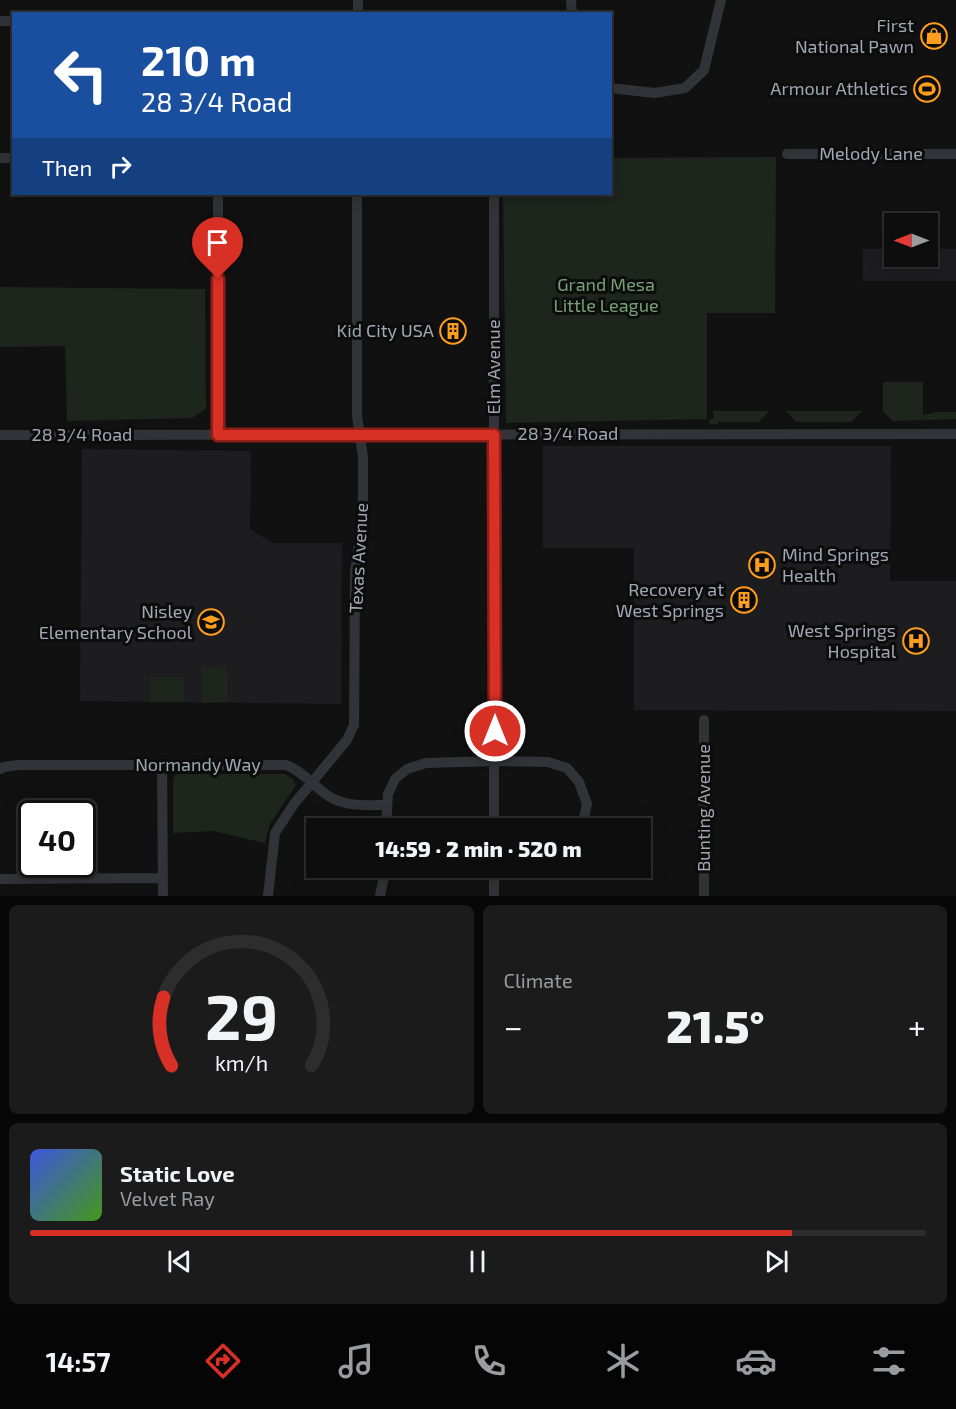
<!DOCTYPE html>
<meta charset="utf-8">
<style>
body{margin:0;font-family:"Exo 2",sans-serif;background:#1b1b1c;color:#f1f3f6;height:100vh;display:flex;flex-direction:column;font-size:22px;white-space:nowrap}
*{box-sizing:border-box;margin:0}
p{font-size:20px;color:#9a9c9e}
.icon{flex:none;width:33px;height:33px;fill:none;stroke:currentColor;stroke-width:2;stroke-linecap:round;stroke-linejoin:round}
.map{position:relative;height:896px;overflow:hidden}
.sheet{display:flex;flex-direction:column;gap:9px;padding:9px;background:#070708;flex:1}
.sheet>*{flex:none}
.hud{position:absolute;left:12px;top:12px;width:600px;height:183px;border-radius:0px;box-shadow:0 3px 15px #0003,0 0 0 2px #2d2d2e;background:#1a4fa0;color:#fff;overflow:hidden}
.needle{width:39px;rotate:270deg}
.fabs{position:absolute;left:884px;top:213px;display:grid;gap:12px}
.fabs a{display:grid;place-items:center;width:54px;height:54px;border-radius:0px;background:#0d0d0e;box-shadow:0 3px 15px #0003,0 0 0 2px #2d2d2e;font-size:30px}
.speed{position:absolute;left:18px;top:800px;display:flex;gap:12px;font-size:30px;font-weight:700;text-align:center}
.speed>*{display:grid;place-content:center;width:78px;height:78px;border-radius:50%;background:#0d0d0e;box-shadow:0 3px 15px #0003,0 0 0 2px #2d2d2e;line-height:1}
.speed .limit{border:3px solid #111;border-radius:9px;background:#fff;color:#111}
.pin{position:absolute;display:grid;place-items:center;width:51px;height:51px;color:#fff;margin:-62px -26px;border-radius:50% 50% 50% 0;rotate:-45deg;box-shadow:0 0 6px #0007}
.pin .icon{rotate:45deg}
.me{position:absolute;width:66px;margin:-33px;rotate:0deg;stroke-linejoin:round;filter:drop-shadow(0 0 4px #0008)}
.turn{display:flex;align-items:center;gap:21px;height:126px;padding:0 30px;font-size:27px}
.turn .icon{width:78px;height:78px;stroke-width:2.5}
.turn b{display:block;font-size:42px;line-height:51px}
.then{display:flex;align-items:center;height:57px;padding:0 30px;background:#0003;gap:12px;font-size:22px}
.big{font-size:45px;font-weight:800;line-height:1.1}
.sheet .card{flex:1;display:flex;flex-direction:column;justify-content:center;gap:9px;min-width:0;padding:0 21px;border-radius:9px;background:#1b1b1c}
.sheet .dial{align-items:center;gap:0}
.dial svg{height:156px;overflow:visible;fill:none;stroke:#2d2d2e;stroke-width:7;stroke-linecap:round;text-anchor:middle}
.dial text{fill:#f1f3f6;stroke:none}
.song{display:flex;align-items:center;gap:18px}
.cover{width:72px;height:72px;border-radius:9px;background:linear-gradient(135deg,hsl(230 70% 55%),hsl(100 70% 35%))}
.played{height:6px;border-radius:3px;background:linear-gradient(90deg,#d93025 85%,#2d2d2e 85%)}
.keys{display:flex;justify-content:space-around;direction:ltr}
.heat{display:flex;justify-content:space-between;align-items:center;font-size:33px;direction:ltr}
.sheet .tiles{flex:1;display:grid;gap:9px;grid-template-columns:1fr 1fr}
.card:last-child{grid-column:span 2}
.trip{position:absolute;left:306px;top:818px;width:345px;height:60px;border-radius:0px;background:#0d0d0e;box-shadow:0 3px 15px #0003,0 0 0 2px #2d2d2e;font-weight:800;line-height:60px;text-align:center}
.tab-bar{display:flex;height:96px;justify-content:space-around;align-items:center;background:#050506;color:#9a9c9e}
.tab-bar .icon{width:42px;height:42px}
.tab-bar .active{color:#d93025}
.tab-bar b{font-size:27px;color:#f1f3f6}
.map>svg:first-child{display:block}
.built{fill:#1d1d1f}
.green{fill:#1d251d}
.lines{fill:none;stroke-linecap:round;stroke-linejoin:round}
.minor{stroke:#313338;stroke-width:10}
.route-casing{stroke:#8d1f18;stroke-width:15}
.route{stroke:#d93025;stroke-width:10}
.labels{text-anchor:middle;stroke-width:6;stroke-linejoin:round;paint-order:stroke}
.poi-label{font-size:18px;fill:#a1a8b4;stroke:#0c0c0d;text-anchor:end}
.street-label{font-size:18px;fill:#a1a8b4;stroke:#0c0c0d}
.park-label{font-size:18px;fill:#77a176;stroke:#0c0c0d}
</style>
<div class="map">
<svg width="956" height="896" viewBox="0 0 956 896">
<rect width="100%" height="100%" fill="#111112"/>
<path class="built" d="M863,249H894V256H927V249H956V281H863Z
M543,446H891L890,581H956V711L634,710V548H543Z
M82,449L251,451L250,529L272,543H342L341,704L80,701Z"/>
<path class="green" d="M776,157L775,313H707V419L506,423L503,194H610L611,158Z
M0,287L205,289L206,409L192,418L67,421L65,346L0,347Z
M883,382H923V415L936,412H956V419L893,421L883,411Z
M713,411H769L759,422H718V424L710,425L709,420L714,418Z
M786,411H862L851,422H796Z
M227,667L228,702L202,703L201,668Z
M150,677H184V702H150Z
M176,774H285L294,780L296,785L270,824L265,843L214,831L173,833V779Z"/>
<g class="lines">
<path class="minor" d="M571,0L572,14
M358,14V0
M0,21H14
M610,88L655,93L685,88L704,70L721,0
M787,154H956
M0,158H14
M0,435L956,434
M218,435V194
M704,720V896
M162,765L163,896
M0,769L4,767L18,765H285C300,768 316,789 330,797C347,807 367,805 386,805
M386,828L388,794L395,779L407,769L426,763L495,761L548,762L567,768L579,782L587,804L582,828
M494,828V194
M0,879L163,878
M268,896L275,833L294,804L347,740L354,725L355,572L363,516V457L357,416V194
M380,896L386,867
M494,896V867"/>
</g>
<g class="lines">
<g class="route-casing">
<path id="route" d="M218,279V435H494L495,731"/>
</g>
<use href="#route" class="route"/>
</g>
<defs>
<g id="shop-ring" transform="scale(1.35)"><circle r="9.5" fill="#0c0c0d" stroke="#ff9d1c" stroke-width="1.5"/><path d="M-5-2.5h2.3a2.7 3.5 0 0 1 5.4 0H5L5.5 6h-11ZM-1.5-2.5h3a1.5 2.3 0 0 0-3 0Z" fill="#ff9d1c"/></g>
<g id="stadium-ring" transform="scale(1.35)"><circle r="9.5" fill="#0c0c0d" stroke="#ff9d1c" stroke-width="1.5"/><path d="M0-5a6.5 5 0 1 0 0 10a6.5 5 0 1 0 0-10ZM-3.5-1.8h7v3.6h-7Z" fill="#ff9d1c"/></g>
<g id="building-ring" transform="scale(1.35)"><circle r="9.5" fill="#0c0c0d" stroke="#ff9d1c" stroke-width="1.5"/><path d="M-4-6H4V6H1V3H-1V6H-4ZM-2.5-4.3h1.7v1.8h-1.7ZM.8-4.3h1.7v1.8H.8ZM-2.5-1h1.7V.8h-1.7ZM.8-1h1.7V.8H.8Z" fill="#ff9d1c"/></g>
<g id="hospital-ring" transform="scale(1.35)"><circle r="9.5" fill="#0c0c0d" stroke="#ff9d1c" stroke-width="1.5"/><path d="M-5-5h3v3.5h4V-5h3V5h-3V1.5h-4V5h-3Z" fill="#ff9d1c"/></g>
<g id="school-ring" transform="scale(1.35)"><circle r="9.5" fill="#0c0c0d" stroke="#ff9d1c" stroke-width="1.5"/><path d="M0-5L7-2L0 1L-7-2ZM-4 1L0 2.5L4 1V4Q0 6-4 4Z" fill="#ff9d1c"/></g>
</defs>
<g fill-rule="evenodd">
<use href="#shop-ring" x="934" y="36"/>
<use href="#stadium-ring" x="927" y="89"/>
<use href="#building-ring" x="453" y="331"/>
<use href="#hospital-ring" x="762" y="565"/>
<use href="#building-ring" x="744" y="600"/>
<use href="#school-ring" x="211" y="622"/>
<use href="#hospital-ring" x="916" y="641"/>
</g>
<g class="labels">
<g class="poi-label">
<text x="914" y="32">First<tspan x="914" dy="21">National Pawn</tspan></text>
<text x="908" y="95">Armour Athletics</text>
<text x="434" y="337">Kid City USA</text>
<text x="782" y="561" text-anchor="start">Mind Springs<tspan x="782" dy="21">Health</tspan></text>
<text x="724" y="596">Recovery at<tspan x="724" dy="21">West Springs</tspan></text>
<text x="192" y="618">Nisley<tspan x="192" dy="21">Elementary School</tspan></text>
<text x="896" y="637">West Springs<tspan x="896" dy="21">Hospital</tspan></text>
</g>
<g class="street-label">
<text x="871" y="160">Melody Lane</text>
<text transform="translate(494 367) rotate(-90)" y="6">Elm Avenue</text>
<text x="568" y="440">28 3/4 Road</text>
<text x="82" y="441">28 3/4 Road</text>
<text transform="translate(359 558) rotate(-87)" y="6">Texas Avenue</text>
<text x="198" y="771">Normandy Way</text>
<text transform="translate(704 808) rotate(-90)" y="6">Bunting Avenue</text>
</g>
<g class="park-label">
<text x="606" y="291">Grand Mesa<tspan x="606" dy="21">Little League</tspan></text>
</g>
</g>
</svg>
<div class="fabs">
<a><svg class="needle" viewBox="-14 -14 28 28"><path d="M0-13l5 13h-10z" fill="#e53935"/><path d="M0 13l5-13h-10z" fill="#9a9c9e"/></svg></a>
</div>
<div class="speed"><div class="limit">40</div></div>
<div class="pin" style="left:218px;top:279px;background:#d93025"><svg class="icon" aria-label="arrive" viewBox="0 0 24 24"><path d="M6 21V4h12l-3 4 3 4H6"/></svg></div>
<svg class="me" style="left:495px;top:731px" viewBox="-20 -20 40 40"><circle r="17" fill="#d93025" stroke="#fff" stroke-width="3"/><path d="M0-11L8 9 0 5-8 9z" fill="#fff"/></svg>
<div class="trip">14:59 · 2 min · 520 m</div>
<div class="hud">
<div class="turn"><svg class="icon" aria-label="left" viewBox="0 0 24 24"><path d="M17 20v-9H6M10 6l-5 5 5 5"/></svg><div><b>210 m</b>28 3/4 Road</div></div>
<div class="then">Then<svg class="icon" aria-label="right" viewBox="0 0 24 24"><path d="M7 20v-9h11M14 6l5 5-5 5"/></svg></div>
</div>
</div>
<section class="sheet">
<div class="tiles">
<div class="card dial"><svg viewBox="0 0 100 80">
<path d="M14 69A42 42 0 1 1 86 69"/>
<path d="M14 69A42 42 0 0 1 10 34" stroke="#d93025"/>
<text x="50" y="56" font-size="32" font-weight="700">29</text>
<text x="50" y="72" font-size="11">km/h</text>
</svg></div>
<div class="card"><p>Climate</p>
<div class="heat"><a>−</a><b class="big">21.5°</b><a>+</a></div>
</div>
<div class="card">
<div class="song"><i class="cover"></i><div><b>Static Love</b><p>Velvet Ray</p></div></div>
<div class="played"></div>
<div class="keys"><svg class="icon" aria-label="previous" viewBox="0 0 24 24"><path d="M18 5L8 12l10 7zM5 5v14"/></svg><svg class="icon" aria-label="pause" viewBox="0 0 24 24"><path d="M8 5v14M16 5v14"/></svg><svg class="icon" aria-label="next" viewBox="0 0 24 24"><path d="M6 5l10 7-10 7zM19 5v14"/></svg></div>
</div>
</div>
</section>
<nav class="tab-bar">
<b>14:57</b>
<svg class="icon active" aria-label="directions" viewBox="0 0 24 24"><path d="M12 3l9 9-9 9-9-9zM9 14v-3h6M13 9l2 2-2 2"/></svg>
<svg class="icon" aria-label="music" viewBox="0 0 24 24"><path d="M9 18V5l10-2v13"/><circle cx="6" cy="18" r="3"/><circle cx="16" cy="16" r="3"/></svg>
<svg class="icon" aria-label="phone" viewBox="0 0 24 24"><path d="M5 4h4l2 5-3 2q2 4 5 5l2-3 5 2v4C11 20 4 13 5 4z"/></svg>
<svg class="icon" aria-label="climate" viewBox="0 0 24 24"><path d="M12 3v18M4 7l16 10M4 17L20 7"/></svg>
<svg class="icon" aria-label="car" viewBox="0 0 24 24"><path d="M5 17H2v-5l4-1 3-4h7l3 4 3 1v5h-3M9 17h6M6 11h13"/><circle cx="7" cy="17" r="2"/><circle cx="17" cy="17" r="2"/></svg>
<svg class="icon" aria-label="filters" viewBox="0 0 24 24"><path d="M4 7h16M4 17h16"/><circle cx="9" cy="7" r="2"/><circle cx="15" cy="17" r="2"/></svg>
</nav>
